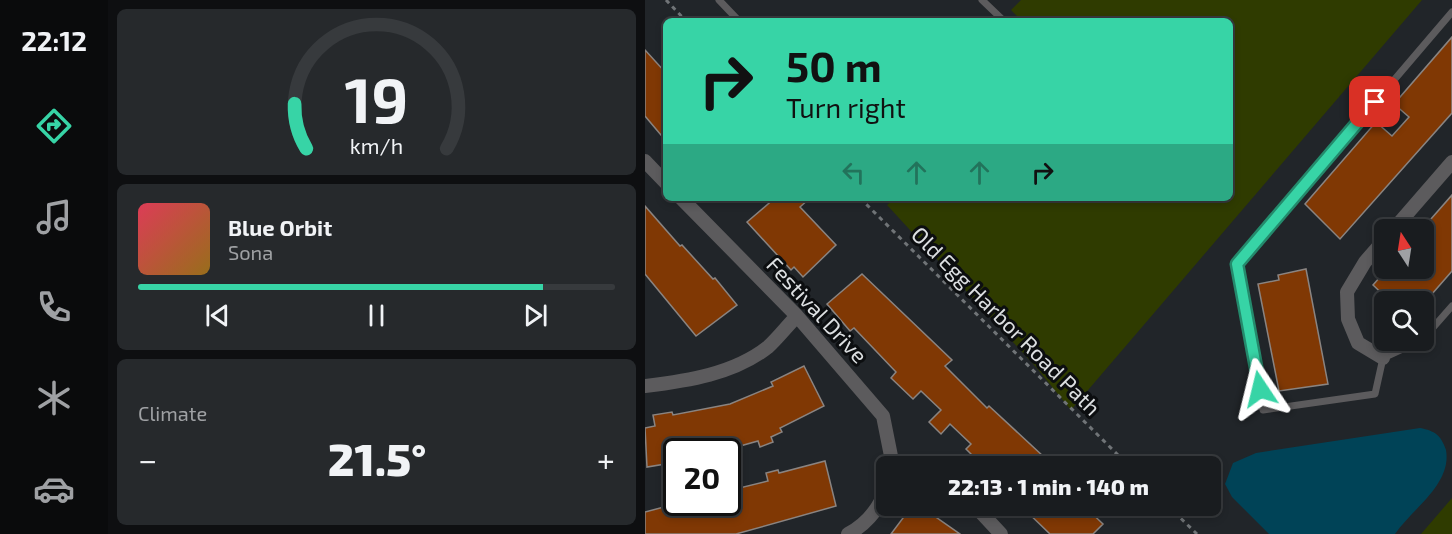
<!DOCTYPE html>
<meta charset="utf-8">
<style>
body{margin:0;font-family:"Exo 2",sans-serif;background:#26292c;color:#f1f3f6;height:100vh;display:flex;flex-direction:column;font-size:22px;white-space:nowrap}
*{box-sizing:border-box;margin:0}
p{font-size:20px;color:#9fa1a4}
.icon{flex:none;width:33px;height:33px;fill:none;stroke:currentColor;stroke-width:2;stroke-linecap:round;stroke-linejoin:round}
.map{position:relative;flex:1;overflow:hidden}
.side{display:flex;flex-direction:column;gap:9px;padding:9px;background:#0e0f11;width:537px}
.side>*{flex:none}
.banner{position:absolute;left:18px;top:18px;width:570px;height:183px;border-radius:9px;box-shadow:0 3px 9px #0003,0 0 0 2px #373a3d;background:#37d4a6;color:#111;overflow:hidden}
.needle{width:39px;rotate:348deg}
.controls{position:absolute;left:729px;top:219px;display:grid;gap:12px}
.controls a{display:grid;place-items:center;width:60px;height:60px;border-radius:9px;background:#191c1f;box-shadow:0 3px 9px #0003,0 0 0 2px #373a3d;font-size:30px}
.speed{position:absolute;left:18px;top:438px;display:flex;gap:12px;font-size:30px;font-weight:700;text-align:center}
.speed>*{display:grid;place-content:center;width:78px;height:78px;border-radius:50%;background:#191c1f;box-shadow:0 3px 9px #0003,0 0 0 2px #373a3d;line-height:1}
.speed .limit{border:3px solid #111;border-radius:9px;background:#fff;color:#111}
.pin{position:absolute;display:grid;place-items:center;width:51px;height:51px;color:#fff;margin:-26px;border-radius:12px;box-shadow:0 3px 9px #0006}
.me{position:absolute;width:66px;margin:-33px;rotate:350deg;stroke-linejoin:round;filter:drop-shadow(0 0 4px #0008)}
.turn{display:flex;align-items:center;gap:21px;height:126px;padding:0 24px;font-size:27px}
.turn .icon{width:78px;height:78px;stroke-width:2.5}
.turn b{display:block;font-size:42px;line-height:51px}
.lanes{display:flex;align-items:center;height:57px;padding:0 24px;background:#0003;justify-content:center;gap:30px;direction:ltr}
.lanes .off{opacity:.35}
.big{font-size:45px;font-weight:800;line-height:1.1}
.side .tile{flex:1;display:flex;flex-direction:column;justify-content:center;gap:9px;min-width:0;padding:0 21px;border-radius:9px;background:#26292c}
.side .dial{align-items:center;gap:0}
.dial svg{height:156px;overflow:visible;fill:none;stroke:#373a3d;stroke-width:7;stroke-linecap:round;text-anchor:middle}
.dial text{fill:#f1f3f6;stroke:none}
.song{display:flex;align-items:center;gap:18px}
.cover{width:72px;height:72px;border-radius:9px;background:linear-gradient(135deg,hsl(350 70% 55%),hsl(40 70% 35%))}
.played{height:6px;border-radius:3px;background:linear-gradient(90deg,#37d4a6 85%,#373a3d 85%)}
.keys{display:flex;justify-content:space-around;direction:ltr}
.heat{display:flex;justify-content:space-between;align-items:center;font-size:33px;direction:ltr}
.trip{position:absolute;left:231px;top:456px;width:345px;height:60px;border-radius:9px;background:#191c1f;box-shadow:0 3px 9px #0003,0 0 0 2px #373a3d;font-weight:800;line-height:60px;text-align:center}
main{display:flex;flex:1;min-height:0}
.tabs{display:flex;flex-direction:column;width:108px;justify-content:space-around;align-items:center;background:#0a0b0c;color:#9fa1a4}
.tabs .icon{width:42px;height:42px}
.tabs .active{color:#37d4a6}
.tabs b{font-size:27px;color:#f1f3f6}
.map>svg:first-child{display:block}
.green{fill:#2f3b00}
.water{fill:#004357}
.building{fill:#803804;stroke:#8a8481;stroke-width:1.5}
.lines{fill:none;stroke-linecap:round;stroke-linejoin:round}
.path{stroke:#707477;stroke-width:3;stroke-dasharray:4.5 4.5;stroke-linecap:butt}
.lane{stroke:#5c5b5d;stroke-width:7}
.street{stroke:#5c5b5d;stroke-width:14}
.route-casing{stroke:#248a6c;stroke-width:15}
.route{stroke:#37d4a6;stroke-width:10}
.labels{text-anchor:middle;stroke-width:6;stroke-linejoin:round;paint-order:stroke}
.street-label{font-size:22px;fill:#dcdfe1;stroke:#0c0e10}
</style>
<main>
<nav class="tabs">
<b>22:12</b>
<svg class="icon active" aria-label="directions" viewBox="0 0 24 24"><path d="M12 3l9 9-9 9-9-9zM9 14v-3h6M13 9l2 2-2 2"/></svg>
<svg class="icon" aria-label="music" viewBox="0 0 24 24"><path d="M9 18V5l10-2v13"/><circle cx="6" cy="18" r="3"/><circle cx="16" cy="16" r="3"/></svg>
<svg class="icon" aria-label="phone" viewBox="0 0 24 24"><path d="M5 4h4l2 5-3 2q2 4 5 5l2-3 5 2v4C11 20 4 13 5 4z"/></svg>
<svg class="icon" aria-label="climate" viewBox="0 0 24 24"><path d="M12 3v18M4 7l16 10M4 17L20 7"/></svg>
<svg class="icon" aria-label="car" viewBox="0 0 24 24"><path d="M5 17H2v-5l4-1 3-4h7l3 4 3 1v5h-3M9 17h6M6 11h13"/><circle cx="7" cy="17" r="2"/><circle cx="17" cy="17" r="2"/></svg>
</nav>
<section class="side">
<div class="tile dial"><svg viewBox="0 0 100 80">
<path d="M14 69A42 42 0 1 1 86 69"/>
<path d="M14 69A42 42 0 0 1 8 46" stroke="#37d4a6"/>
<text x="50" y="56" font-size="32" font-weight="700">19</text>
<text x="50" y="72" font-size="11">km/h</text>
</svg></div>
<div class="tile">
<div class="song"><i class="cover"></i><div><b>Blue Orbit</b><p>Sona</p></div></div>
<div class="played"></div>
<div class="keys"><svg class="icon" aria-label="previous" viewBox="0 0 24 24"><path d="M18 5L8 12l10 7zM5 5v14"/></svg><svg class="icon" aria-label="pause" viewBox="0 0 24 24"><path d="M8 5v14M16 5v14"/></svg><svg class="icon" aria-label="next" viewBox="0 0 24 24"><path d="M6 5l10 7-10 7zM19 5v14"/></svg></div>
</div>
<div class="tile"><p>Climate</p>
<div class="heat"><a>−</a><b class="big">21.5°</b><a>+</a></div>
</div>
</section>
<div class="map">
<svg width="807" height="534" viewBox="0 0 807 534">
<rect width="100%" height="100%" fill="#212529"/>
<path class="green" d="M376,0H777L426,410L390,366L242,205L250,198H585V21H377L366,10Z
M807,498V534H776Z"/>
<path class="water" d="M775,428C790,431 796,435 801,450C807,484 767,509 750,534H624L587,497L580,484L588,463L611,453Z"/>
<path class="building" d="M807,37V113L695,239L660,204L731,122L747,136L764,117L749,104Z
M0,50L21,73V141L0,116Z
M807,195V271L780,302H746L728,285L743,268H778V228Z
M130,198H165L155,207L191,245L158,277L149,267L146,270L102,222Z
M0,206L35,246L37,245L68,279L70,278L92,305L51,336L0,274Z
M661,269L683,384L634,391L613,284L634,280L633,275Z
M217,274L307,360L300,366L342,408L344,406L399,457L390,466H338L321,449L326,444L305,424L296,434L284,422L296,410L276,391L268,399L246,378L251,372L209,328L205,331L182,304Z
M159,366L179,406L135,428L137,432L126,437L128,442L115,447L113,441L74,452H32V462L2,467L0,428L10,426L8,415L27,412L28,415L85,404L128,386L126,382Z
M180,461L191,506L91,534H0V512L38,502H82V491L123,481L121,473L133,470L134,473Z
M267,506H275L315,534H246Z
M376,506H439L458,524L448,534H405Z"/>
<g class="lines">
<path class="path" d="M21,0L41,21
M215,198L484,466
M523,506L552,534"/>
<path class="lane" d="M74,0L94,21
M337,0L359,21
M778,339L807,306
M777,340L738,358L730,394L618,410L592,264L807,12"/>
<path class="street" d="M0,161L21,183
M36,198L152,316L238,416L248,466
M748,230L807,162
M738,358L713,343L703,319L702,292L720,262L740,239
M0,386C42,381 89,374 123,347C133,338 142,326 152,316
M330,506L356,534
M203,534C222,524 235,507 242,487"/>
</g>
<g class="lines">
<g class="route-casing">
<path id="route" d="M615,389L592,264L730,102"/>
</g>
<use href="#route" class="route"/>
</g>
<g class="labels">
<g class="street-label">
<text transform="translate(172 310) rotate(47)" y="8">Festival Drive</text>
<text transform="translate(361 321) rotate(45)" y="8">Old Egg Harbor Road Path</text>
</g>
</g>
</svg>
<div class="controls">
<a><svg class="needle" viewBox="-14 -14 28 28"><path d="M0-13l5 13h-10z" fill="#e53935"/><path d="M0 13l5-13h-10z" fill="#9fa1a4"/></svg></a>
<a><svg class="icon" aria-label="search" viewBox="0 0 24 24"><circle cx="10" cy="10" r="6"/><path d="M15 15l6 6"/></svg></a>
</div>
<div class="speed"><div class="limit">20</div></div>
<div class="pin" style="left:730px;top:102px;background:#d93025"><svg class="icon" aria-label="arrive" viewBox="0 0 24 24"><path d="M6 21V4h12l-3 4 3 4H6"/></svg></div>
<svg class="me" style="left:615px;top:389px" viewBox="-20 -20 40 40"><path d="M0-17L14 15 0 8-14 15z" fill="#37d4a6" stroke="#fff" stroke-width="4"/></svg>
<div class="trip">22:13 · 1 min · 140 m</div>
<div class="banner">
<div class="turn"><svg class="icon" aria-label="right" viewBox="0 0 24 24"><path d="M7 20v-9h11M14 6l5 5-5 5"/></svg><div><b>50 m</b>Turn right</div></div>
<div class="lanes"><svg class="icon off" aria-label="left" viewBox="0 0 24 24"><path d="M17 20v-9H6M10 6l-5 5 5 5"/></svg><svg class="icon off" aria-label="ahead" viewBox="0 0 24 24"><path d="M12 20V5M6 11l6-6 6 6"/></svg><svg class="icon off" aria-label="ahead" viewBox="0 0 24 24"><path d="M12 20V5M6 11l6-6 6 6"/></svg><svg class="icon" aria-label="right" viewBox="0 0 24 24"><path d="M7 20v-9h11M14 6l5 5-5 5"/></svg></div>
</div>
</div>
</main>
